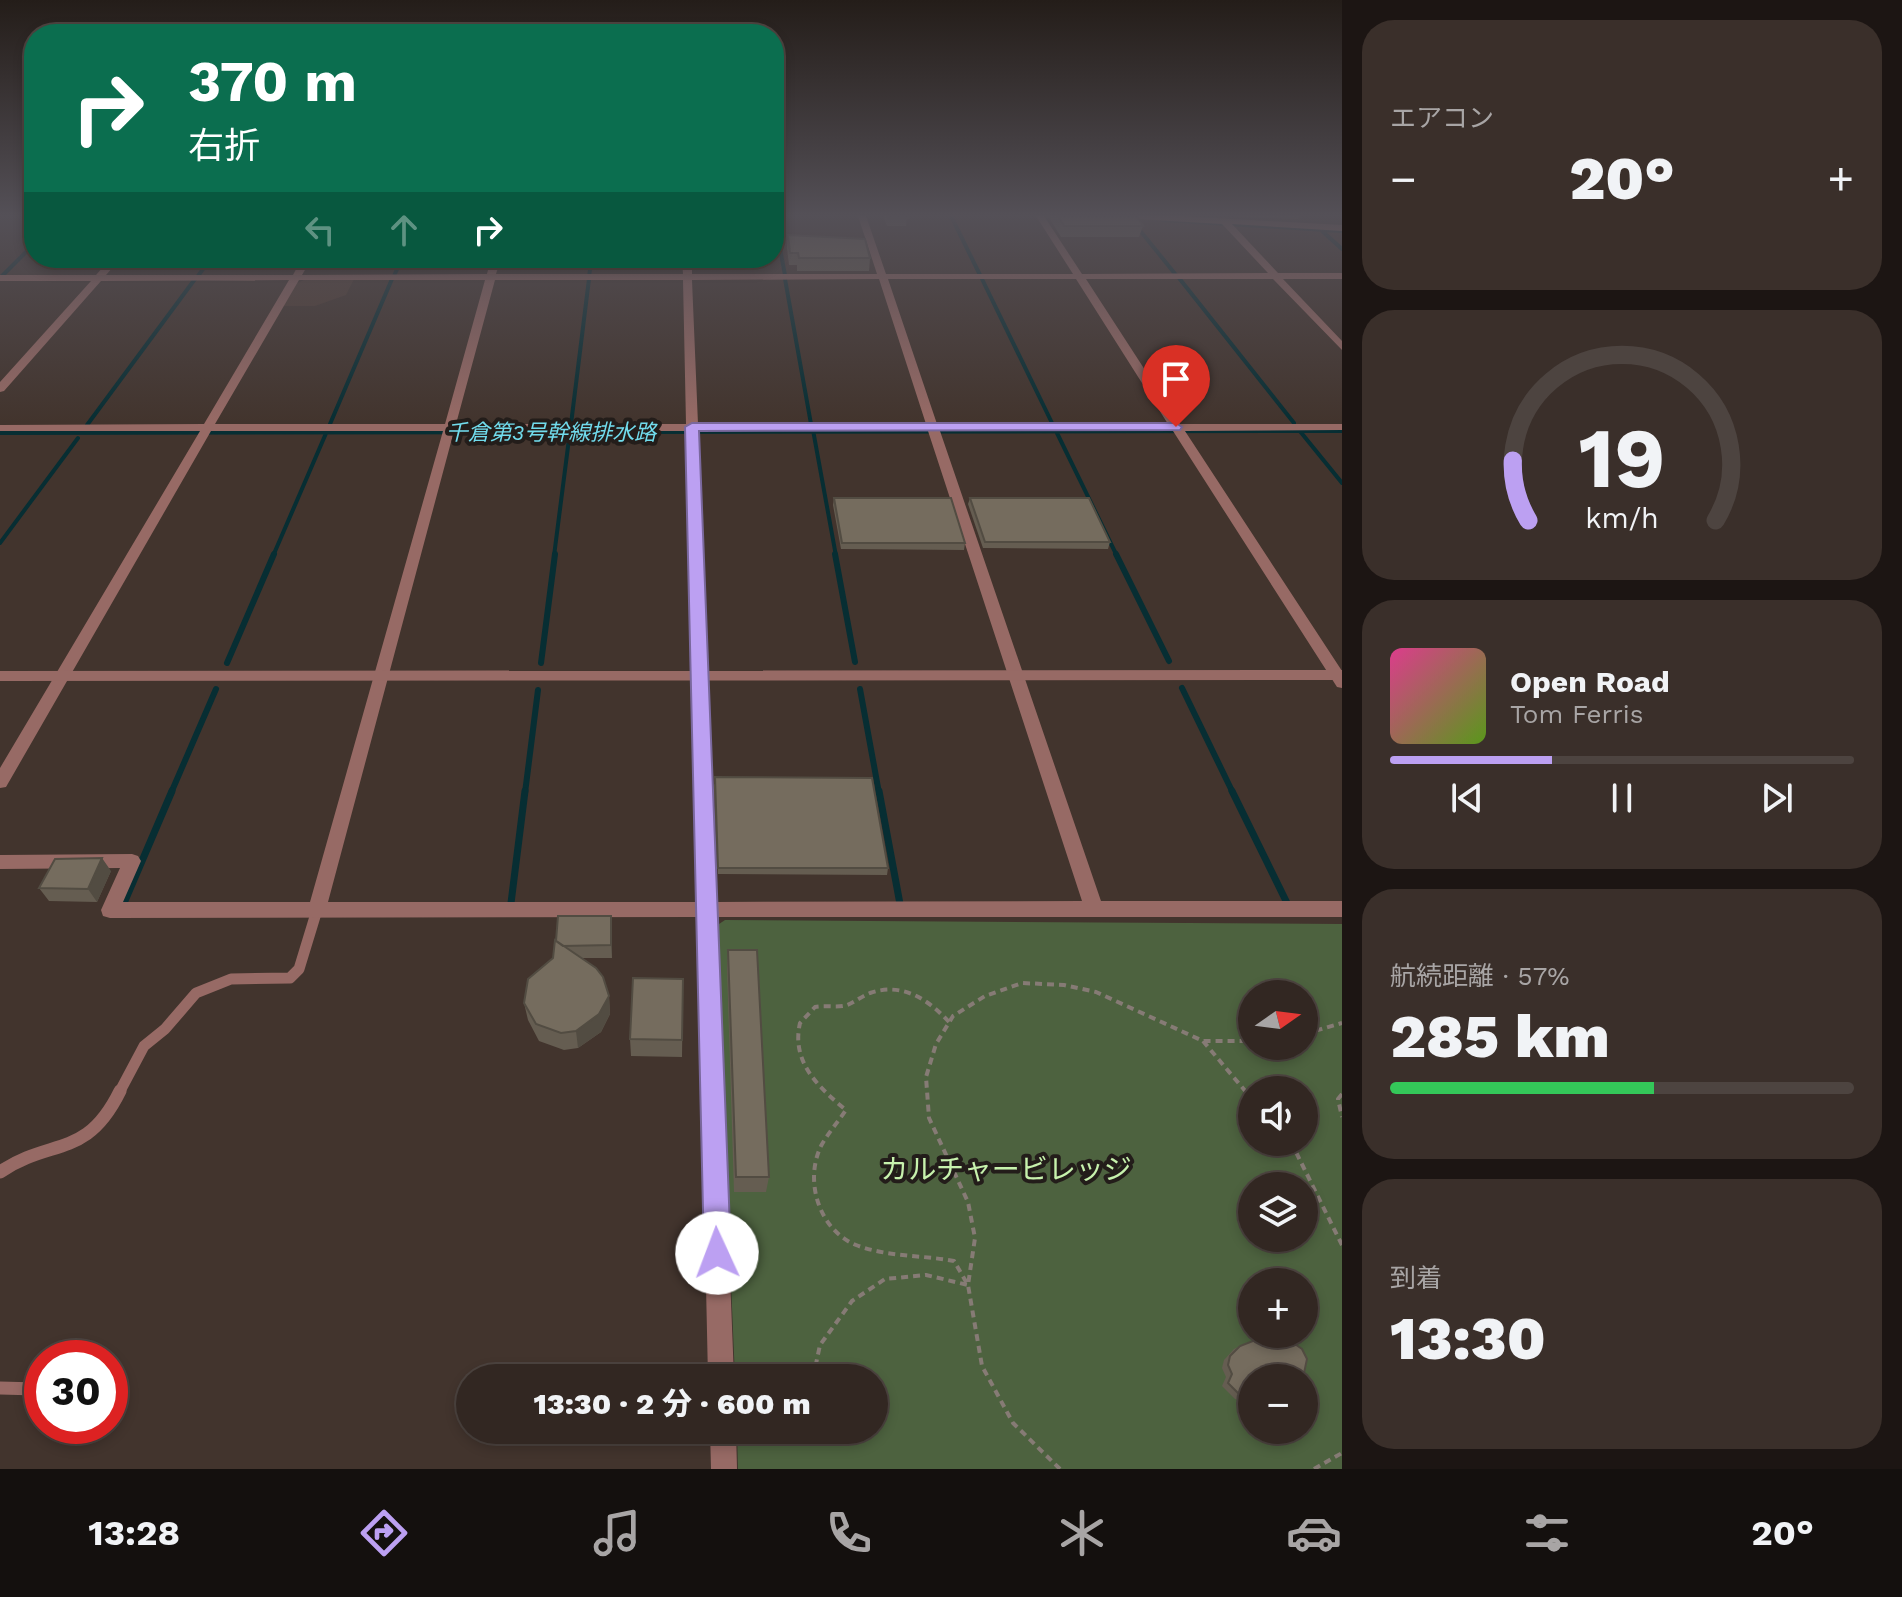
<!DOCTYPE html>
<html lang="ja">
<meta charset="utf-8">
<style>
body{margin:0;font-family:"Work Sans","Noto Sans JP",sans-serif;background:#3a2f2a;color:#f1f3f6;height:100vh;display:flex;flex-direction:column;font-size:30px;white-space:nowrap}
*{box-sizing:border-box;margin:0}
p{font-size:26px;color:#a8a5a5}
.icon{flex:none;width:44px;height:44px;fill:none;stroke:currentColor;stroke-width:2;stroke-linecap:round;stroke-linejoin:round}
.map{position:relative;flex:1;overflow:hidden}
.details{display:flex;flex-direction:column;gap:20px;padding:20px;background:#1c1513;width:560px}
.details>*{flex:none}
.top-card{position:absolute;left:24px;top:24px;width:760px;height:244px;border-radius:32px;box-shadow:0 4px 12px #0003,0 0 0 2px #4d4440;background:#0b6e4f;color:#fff;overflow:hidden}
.needle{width:52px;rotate:76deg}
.controls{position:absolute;left:1238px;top:980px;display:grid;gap:16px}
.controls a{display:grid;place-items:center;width:80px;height:80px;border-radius:50%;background:#322722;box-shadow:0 4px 12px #0003,0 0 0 2px #4d4440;font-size:40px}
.speed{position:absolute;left:24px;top:1340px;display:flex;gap:16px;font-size:40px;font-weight:700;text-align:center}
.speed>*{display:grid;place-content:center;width:104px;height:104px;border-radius:50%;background:#322722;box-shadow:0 4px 12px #0003,0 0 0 2px #4d4440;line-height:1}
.speed .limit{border:12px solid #d22;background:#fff;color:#111}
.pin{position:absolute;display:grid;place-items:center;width:68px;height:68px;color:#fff;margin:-82px -34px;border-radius:50% 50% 50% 0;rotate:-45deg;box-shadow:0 0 8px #0007}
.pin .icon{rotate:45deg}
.me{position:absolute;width:88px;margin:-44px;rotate:358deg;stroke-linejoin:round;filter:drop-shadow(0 0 6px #0008)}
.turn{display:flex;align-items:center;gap:28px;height:168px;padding:0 32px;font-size:36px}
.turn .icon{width:104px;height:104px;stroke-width:2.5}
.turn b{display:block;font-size:56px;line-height:68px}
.lanes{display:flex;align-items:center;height:76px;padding:0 32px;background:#0003;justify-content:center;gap:40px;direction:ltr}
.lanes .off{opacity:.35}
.big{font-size:60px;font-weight:800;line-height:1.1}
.details .card{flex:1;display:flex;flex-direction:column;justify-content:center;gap:12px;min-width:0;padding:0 28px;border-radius:32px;background:#3a2f2a}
.details .dial{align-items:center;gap:0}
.dial svg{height:208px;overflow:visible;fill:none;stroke:#4d4440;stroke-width:7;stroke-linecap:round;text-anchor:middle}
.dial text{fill:#f1f3f6;stroke:none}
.song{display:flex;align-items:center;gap:24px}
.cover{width:96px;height:96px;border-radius:12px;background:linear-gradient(135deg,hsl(330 70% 55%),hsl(90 70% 35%))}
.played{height:8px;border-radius:4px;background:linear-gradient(90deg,#bca0f2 35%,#4d4440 35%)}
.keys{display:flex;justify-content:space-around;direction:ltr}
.heat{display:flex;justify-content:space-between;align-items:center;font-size:44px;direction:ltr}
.charge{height:12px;border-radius:6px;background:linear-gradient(90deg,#34c759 57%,#4d4440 0)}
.trip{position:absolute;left:456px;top:1364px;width:432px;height:80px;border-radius:40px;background:#322722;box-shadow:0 4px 12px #0003,0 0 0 2px #4d4440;font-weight:800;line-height:80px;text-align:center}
.menu{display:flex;height:128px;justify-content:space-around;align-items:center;background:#14100e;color:#a8a5a5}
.menu .icon{width:56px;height:56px}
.menu .active{color:#bca0f2}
.menu b{font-size:36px;color:#f1f3f6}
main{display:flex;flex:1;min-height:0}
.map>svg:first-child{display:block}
.built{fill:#503c32}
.green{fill:#4d623f;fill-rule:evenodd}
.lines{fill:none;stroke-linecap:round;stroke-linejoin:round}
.stream-far2{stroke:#072e33;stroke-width:4}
.stream-far1{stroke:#072e33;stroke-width:6}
.stream{stroke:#072e33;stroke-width:7}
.path{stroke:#867b75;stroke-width:4;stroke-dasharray:7 5;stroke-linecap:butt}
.service-far1{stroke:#976a65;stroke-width:11}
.service{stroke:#976a65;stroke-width:13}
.minor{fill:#976a65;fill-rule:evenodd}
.tertiary{fill:#976a65;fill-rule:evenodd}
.wall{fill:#655d51}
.shaded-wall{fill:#524c42}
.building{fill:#756c5e;stroke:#524c42;stroke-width:2}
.route{fill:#bca0f2;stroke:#7a689d;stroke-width:2}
.labels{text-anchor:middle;stroke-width:8;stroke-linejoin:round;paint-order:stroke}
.far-water-label{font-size:22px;font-style:italic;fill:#71dced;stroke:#231d1a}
.near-park-label{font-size:28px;fill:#c7f2ad;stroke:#231d1a}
</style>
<main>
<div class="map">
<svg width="1342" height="1469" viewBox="0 0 1342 1469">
<rect width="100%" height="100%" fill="#42342d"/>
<path class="built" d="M309,278L354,279L346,295L315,306H283L297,283Z"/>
<path class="green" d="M725,920L1342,924V1469H738L737,1430H874V1378H735L716,926ZM1252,994H1304V1046H1252ZM1252,1090H1304V1142H1252ZM1252,1186H1304V1238H1252ZM1252,1282H1304V1334H1252ZM1252,1378H1304V1430H1252Z"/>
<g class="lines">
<path class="stream-far2" d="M774,216L785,275
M951,216L980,275
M1162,220L1342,231
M1138,228L1176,275
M1322,231L1342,249
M2,276L34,244
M198,276L211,258
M394,276L402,258
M589,276L592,258
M1179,278L1294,423
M785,279L811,424
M982,279L1052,423
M330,424L392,279
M571,424L589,279
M87,425L195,279
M813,430L836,556
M1299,430L1342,483
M1056,431L1117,556
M0,433L1342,431
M0,543L78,438
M273,556L327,431
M554,556L570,431"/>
<path class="stream-far1" d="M835,554L855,662
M1116,554L1169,661
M227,663L274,554
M541,663L555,554
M1182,688L1233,793
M860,689L879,793
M171,793L216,689
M525,793L538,690"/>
<path class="stream" d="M879,791L900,904
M1232,791L1288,905
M124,903L172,791
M511,903L525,791"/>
<path class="path" d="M949,1022C928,999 902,982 870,993C862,996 855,1002 847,1005C838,1008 825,1005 815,1007L800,1023C791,1062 818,1087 846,1110C838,1122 828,1133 821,1146C804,1181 819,1230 856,1245C887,1257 922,1255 954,1261L968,1285
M1304,1034L1342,1023
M1203,1041L1252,1099
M1342,1094L1338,1099L1342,1117
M1291,1142L1342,1245
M813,1378L820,1345L852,1301L885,1279L926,1275L968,1285
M1060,1469L1013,1423L982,1366L968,1285L975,1238L968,1202L929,1118L926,1077L936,1044L953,1016L985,996L1022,983L1064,985L1096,992L1203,1041H1252
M1314,1469L1342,1453"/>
<path class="service-far1" d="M119,1093L144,1046L165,1029L196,993L231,979L290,978L299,969L317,910"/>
<path class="service" d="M0,1172C52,1137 86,1160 120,1091
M0,1388L37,1389"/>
<path class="minor" d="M858,216H866L886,274H1073L1036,216H1044L1082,274L1268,273L1222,224L1137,219L1133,216H1179L1342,225V231L1232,224L1278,273H1342V279H1283L1342,341V350L1273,279H1086L1180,424H1342V430L1185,431L1342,671V688L1337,687L1173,431H940L1101,901H1342V917H716L734,1378H708L698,917L110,918L103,916L101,910L120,868L0,869V855L132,854L138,856L141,861L123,902H310L443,431H211L6,787L0,788V768L200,431H0V425L204,424L289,280L101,281L4,391L0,392V382L91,281H0V275H96L111,258H121L106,275H293L302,258H312L302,275L487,274L491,258H501L496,274H683L682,258H692V274H877ZM879,279L926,424H698L692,280ZM888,279H1076L1168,424H937ZM299,280H485L445,424H215ZM495,280H683L686,424H456ZM454,431H686L697,902H328ZM698,431H928L1082,901L716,902Z
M710,1430H736L737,1469H711Z"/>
<path class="tertiary" d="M1342,670V680L0,681V671Z"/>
</g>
<path class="wall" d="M883,216H907L906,226H887Z
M1048,216H1137L1143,226L1139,237H1061Z
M1221,216H1300L1298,219Z
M788,235L870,258L869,271H797V265H789L787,248Z
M834,498L965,543L964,550L841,549L833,505Z
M970,498L1110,542L1108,549L983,548L968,504Z
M714,784L888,868L887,875L718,874Z
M111,871L97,902L49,901L39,888Z
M612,928V958H581L609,996L610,1014L601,1032L578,1048L564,1050L539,1041L528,1020L524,1003L553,958L556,941Z
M728,950L769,1177L766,1192H734L727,968Z
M683,979L682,1057L631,1056L630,1039Z
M1240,1346L1252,1378V1404L1235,1399L1222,1386L1226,1377L1222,1368L1224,1360L1234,1349Z"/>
<path class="shaded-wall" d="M102,858L111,871L97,902L88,889Z
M611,916L612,928V958L611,945Z
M609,996L610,1014L601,1032L578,1048L576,1031Z"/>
<path class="building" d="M887,216H907L908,218H888Z
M1058,216H1137L1143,226H1064Z
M788,235L865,239L870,258H799L798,253H790Z
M834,498H951L965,543H842Z
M970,498H1089L1110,542H985Z
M715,777L872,778L888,868H718Z
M102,858L88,889L39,888L55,859Z
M558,916H611V945L563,946L556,941Z
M555,940L596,968L603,977L609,996L599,1014L576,1031L561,1033L536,1024L524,1003L528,979L553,958Z
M728,950H757L769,1177H736Z
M633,978L683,979L682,1040L630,1039Z
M1273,1336L1289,1340L1302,1349L1307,1359L1303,1378H1252V1399L1241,1396L1228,1383L1232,1374L1228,1365L1230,1356L1240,1346L1258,1339Z"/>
<linearGradient id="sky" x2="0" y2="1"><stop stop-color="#241d19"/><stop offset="0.51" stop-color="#545057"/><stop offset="1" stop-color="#545057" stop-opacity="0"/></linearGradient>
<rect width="1342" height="422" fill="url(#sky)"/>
<path class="route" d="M1176,423L1182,427L1180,430L699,431L731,1253L727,1262L717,1266L708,1262L704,1253L685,427L692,423Z"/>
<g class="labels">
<g class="far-water-label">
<text x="551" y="440">千倉第3号幹線排水路</text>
</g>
<g class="near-park-label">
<text x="1006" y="1179">カルチャービレッジ</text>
</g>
</g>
</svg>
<div class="controls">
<a><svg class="needle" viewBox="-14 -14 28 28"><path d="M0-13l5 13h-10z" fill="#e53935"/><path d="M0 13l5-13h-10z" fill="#a8a5a5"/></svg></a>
<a><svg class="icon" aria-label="sound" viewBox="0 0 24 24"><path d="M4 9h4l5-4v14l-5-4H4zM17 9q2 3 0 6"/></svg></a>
<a><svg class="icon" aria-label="layers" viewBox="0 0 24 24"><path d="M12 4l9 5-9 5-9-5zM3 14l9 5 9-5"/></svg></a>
<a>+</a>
<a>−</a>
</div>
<div class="speed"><div class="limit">30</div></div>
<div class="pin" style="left:1176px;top:427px;background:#d93025"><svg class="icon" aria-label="arrive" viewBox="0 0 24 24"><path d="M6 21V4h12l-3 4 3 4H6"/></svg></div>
<svg class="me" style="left:717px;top:1253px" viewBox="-20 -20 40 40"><circle r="19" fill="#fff"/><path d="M0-13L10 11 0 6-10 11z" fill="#bca0f2"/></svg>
<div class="trip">13:30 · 2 分 · 600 m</div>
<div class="top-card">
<div class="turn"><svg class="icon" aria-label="right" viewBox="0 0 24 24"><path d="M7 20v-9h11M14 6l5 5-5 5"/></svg><div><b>370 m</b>右折</div></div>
<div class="lanes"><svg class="icon off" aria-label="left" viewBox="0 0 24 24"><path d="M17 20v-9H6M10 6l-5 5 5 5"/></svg><svg class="icon off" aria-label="ahead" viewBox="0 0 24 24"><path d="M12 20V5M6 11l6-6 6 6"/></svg><svg class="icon" aria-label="right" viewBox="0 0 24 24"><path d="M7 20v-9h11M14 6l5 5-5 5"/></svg></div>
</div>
</div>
<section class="details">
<div class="card"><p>エアコン</p>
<div class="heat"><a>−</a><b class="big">20°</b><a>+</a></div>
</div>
<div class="card dial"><svg viewBox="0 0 100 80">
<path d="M14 69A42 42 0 1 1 86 69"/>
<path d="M14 69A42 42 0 0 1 8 46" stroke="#bca0f2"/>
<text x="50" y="56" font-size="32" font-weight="700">19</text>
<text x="50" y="72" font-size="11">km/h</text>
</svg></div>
<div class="card">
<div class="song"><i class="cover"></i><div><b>Open Road</b><p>Tom Ferris</p></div></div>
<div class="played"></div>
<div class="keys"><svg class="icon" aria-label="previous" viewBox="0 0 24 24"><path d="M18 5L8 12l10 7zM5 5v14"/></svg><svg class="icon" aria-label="pause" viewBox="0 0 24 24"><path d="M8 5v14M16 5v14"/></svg><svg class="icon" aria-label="next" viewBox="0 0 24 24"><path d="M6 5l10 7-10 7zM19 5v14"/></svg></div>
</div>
<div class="card"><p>航続距離 · 57%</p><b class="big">285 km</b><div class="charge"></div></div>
<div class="card"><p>到着</p><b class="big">13:30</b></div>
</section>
</main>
<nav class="menu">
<b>13:28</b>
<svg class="icon active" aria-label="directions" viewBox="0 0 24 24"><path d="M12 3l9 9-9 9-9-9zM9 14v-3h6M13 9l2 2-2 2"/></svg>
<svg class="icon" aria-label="music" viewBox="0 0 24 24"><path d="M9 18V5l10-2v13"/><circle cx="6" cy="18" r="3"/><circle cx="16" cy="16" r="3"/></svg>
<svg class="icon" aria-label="phone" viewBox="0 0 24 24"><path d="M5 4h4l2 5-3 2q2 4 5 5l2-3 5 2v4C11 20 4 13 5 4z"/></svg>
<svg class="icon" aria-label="climate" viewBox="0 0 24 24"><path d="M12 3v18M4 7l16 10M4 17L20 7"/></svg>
<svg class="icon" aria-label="car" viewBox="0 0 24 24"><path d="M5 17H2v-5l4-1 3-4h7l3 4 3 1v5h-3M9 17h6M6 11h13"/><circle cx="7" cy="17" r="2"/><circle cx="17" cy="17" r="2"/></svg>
<svg class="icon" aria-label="filters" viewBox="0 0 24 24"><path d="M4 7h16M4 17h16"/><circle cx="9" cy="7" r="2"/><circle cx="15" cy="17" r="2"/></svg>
<b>20°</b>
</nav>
